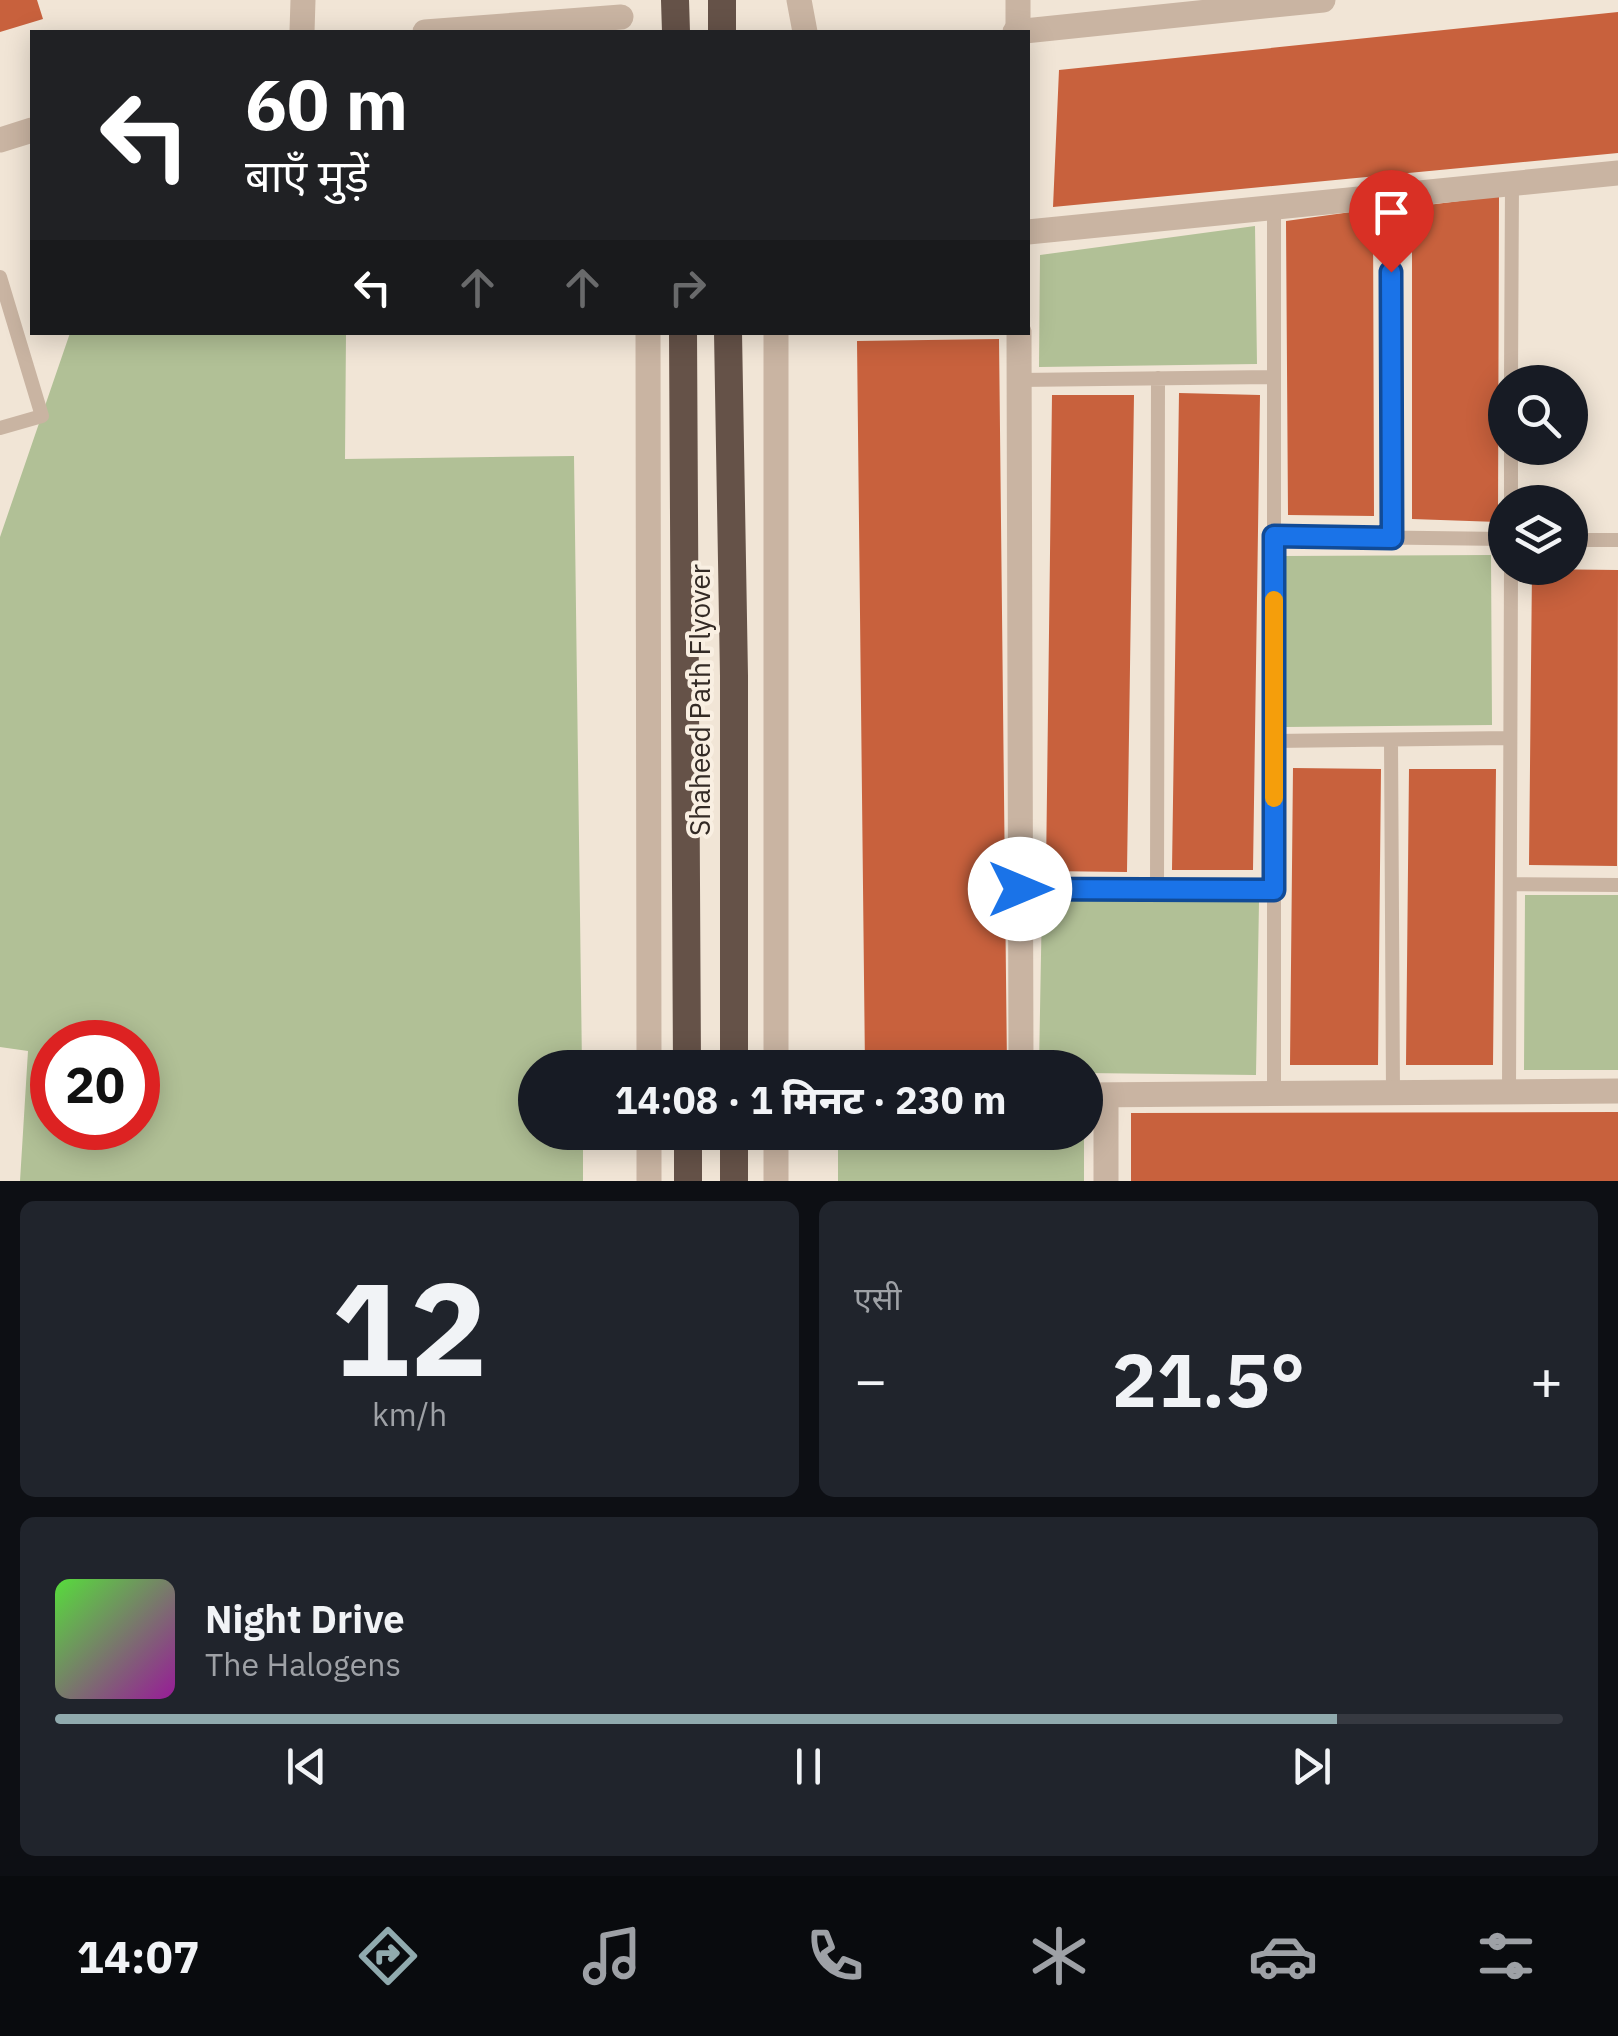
<!DOCTYPE html>
<html lang="hi">
<meta charset="utf-8">
<style>
body{margin:0;font-family:"IBM Plex Sans","Noto Sans Devanagari",sans-serif;background:#20242c;color:#f1f3f6;height:100vh;display:flex;flex-direction:column;font-size:38px;white-space:nowrap}
*{box-sizing:border-box;margin:0}
p{font-size:32px;color:#9ea1a6}
.icon{flex:none;width:55px;height:55px;fill:none;stroke:currentColor;stroke-width:2;stroke-linecap:round;stroke-linejoin:round}
.map{position:relative;height:1181px;overflow:hidden}
.details{display:flex;flex-direction:column;gap:20px;padding:20px;background:#0d0f14;flex:1}
.details>*{flex:none}
.banner{position:absolute;left:30px;top:30px;width:1000px;height:305px;border-radius:0px;box-shadow:0 5px 25px #0003;background:#202124;color:#fff;overflow:hidden}
.controls{position:absolute;left:1488px;top:365px;display:grid;gap:20px}
.controls a{display:grid;place-items:center;width:100px;height:100px;border-radius:50%;background:#171b24;box-shadow:0 5px 25px #0003;font-size:50px}
.speed{position:absolute;left:30px;top:1020px;display:flex;gap:20px;font-size:50px;font-weight:700;text-align:center}
.speed>*{display:grid;place-content:center;width:130px;height:130px;border-radius:50%;background:#171b24;box-shadow:0 5px 25px #0003;line-height:1}
.speed .limit{border:15px solid #d22;background:#fff;color:#111}
.pin{position:absolute;display:grid;place-items:center;width:85px;height:85px;color:#fff;margin:-102px -42px;border-radius:50% 50% 50% 0;rotate:-45deg;box-shadow:0 0 10px #0007}
.pin .icon{rotate:45deg}
.me{position:absolute;width:110px;margin:-55px;rotate:90deg;stroke-linejoin:round;filter:drop-shadow(0 0 8px #0008)}
.turn{display:flex;align-items:center;gap:35px;height:210px;padding:0 50px;font-size:45px}
.turn .icon{width:130px;height:130px;stroke-width:2.5}
.turn b{display:block;font-size:70px;line-height:85px}
.lanes{display:flex;align-items:center;height:95px;padding:0 50px;background:#0003;justify-content:center;gap:50px;direction:ltr}
.lanes .off{opacity:.35}
.big{font-size:75px;font-weight:800;line-height:1.1}
.details .tile{flex:1;display:flex;flex-direction:column;justify-content:center;gap:15px;min-width:0;padding:0 35px;border-radius:15px;background:#20242c}
.details .dial{align-items:center;gap:0}
.dial b{font-size:130px;line-height:1}
.song{display:flex;align-items:center;gap:30px}
.cover{width:120px;height:120px;border-radius:15px;background:linear-gradient(135deg,hsl(110 70% 55%),hsl(300 70% 35%))}
.played{height:10px;border-radius:5px;background:linear-gradient(90deg,#90aaae 85%,#363941 85%)}
.keys{display:flex;justify-content:space-around;direction:ltr}
.heat{display:flex;justify-content:space-between;align-items:center;font-size:55px;direction:ltr}
.details .tiles{flex:1;display:grid;gap:20px;grid-template-columns:1fr 1fr}
.tile:last-child{grid-column:span 2}
.trip{position:absolute;left:518px;top:1050px;width:585px;height:100px;border-radius:50px;background:#171b24;box-shadow:0 5px 25px #0003;font-weight:800;line-height:100px;text-align:center}
.menu{display:flex;height:160px;justify-content:space-around;align-items:center;background:#090b0e;color:#9ea1a6}
.menu .icon{width:70px;height:70px}
.menu .active{color:#90aaae}
.menu b{font-size:45px;color:#f1f3f6}
.map>svg:first-child{display:block}
.green{fill:#b1c096;fill-rule:evenodd}
.building{fill:#c8613d}
.lines{fill:none;stroke-linecap:round;stroke-linejoin:round}
.service{stroke:#c9b4a2;stroke-width:14}
.minor{stroke:#c9b4a2;stroke-width:25}
.tertiary{stroke:#c9b4a2;stroke-width:25}
.trunk{stroke:#655248;stroke-width:28}
.route-casing{stroke:#114b97;stroke-width:25}
.route{stroke:#1a73e8;stroke-width:18}
.slow{stroke:#f59e0b;stroke-width:18}
.labels{text-anchor:middle;stroke-width:8;stroke-linejoin:round;paint-order:stroke}
.street-label{font-size:28px;fill:#332a25;stroke:#f9efe2}
</style>
<div class="map">
<svg width="1618" height="1181" viewBox="0 0 1618 1181">
<rect width="100%" height="100%" fill="#f1e5d6"/>
<path class="green" d="M1255,226L1257,364L1039,367L1040,255Z
M70,333H346L345,459L574,456L582,1067L535,1068V1132L583,1133V1181H20L28,1051L0,1047V537ZM52,1042H138V1128H52Z
M1491,555L1492,725L1286,727L1285,556Z
M1525,895H1618V1070H1524Z
M1042,900L1259,902L1256,1075L1085,1073V1068L1039,1067Z
M838,1133H1084V1181H838Z"/>
<path class="building" d="M0,0H37L43,19L0,32Z
M1618,12V153L1053,207L1059,70Z
M1499,196L1498,522L1412,519V207Z
M1373,209L1374,516L1288,515L1286,221Z
M999,339L1007,1068H865L857,341Z
M1179,393L1260,395L1253,870H1172Z
M1052,395H1134L1127,872L1046,871Z
M1532,569L1618,570L1617,866L1529,865Z
M1293,768L1381,769L1378,1065H1290Z
M1409,769H1496L1493,1065H1406Z
M1618,1112V1181H1131V1113Z"/>
<g class="lines">
<path class="service" d="M1390,196L1392,538
M1274,208V1093
M0,277L42,416L0,428
M1019,380L1274,377
M1511,382L1512,184
M1511,502V448
M1274,536L1505,539
M1570,540H1618
M1391,740L1393,1092
M1274,741L1510,738
M1510,884L1618,885
M1020,889L1274,890
M1157,889L1158,378
M1509,1092L1511,568"/>
<path class="minor" d="M1018,0V32
M302,32L303,0
M1028,232L1618,173
M1019,332L1021,1068
M1085,1095L1618,1091
M1106,1181V1095"/>
<path class="tertiary" d="M799,0L805,32
M425,32L621,17
M1015,32L1323,0
M0,140L32,130
M648,332L649,1068
M776,1068V332
M649,1132V1181
M776,1181V1132"/>
<path class="trunk" d="M675,0L676,32
M722,0V32
M683,332L687,1068
M728,332L734,676V1068
M688,1132V1181
M734,1132V1181"/>
</g>
<g class="lines">
<g class="route-casing">
<path id="route" d="M1020,889L1274,890V536L1392,538L1391,272"/>
</g>
<use href="#route" class="route"/>
<path class="slow" d="M1274,600V798"/>
</g>
<g class="labels">
<g class="street-label">
<text transform="translate(700 700) rotate(-90)" y="10">Shaheed Path Flyover</text>
</g>
</g>
</svg>
<div class="controls">
<a><svg class="icon" aria-label="search" viewBox="0 0 24 24"><circle cx="10" cy="10" r="6"/><path d="M15 15l6 6"/></svg></a>
<a><svg class="icon" aria-label="layers" viewBox="0 0 24 24"><path d="M12 4l9 5-9 5-9-5zM3 14l9 5 9-5"/></svg></a>
</div>
<div class="speed"><div class="limit">20</div></div>
<div class="pin" style="left:1391px;top:272px;background:#d93025"><svg class="icon" aria-label="arrive" viewBox="0 0 24 24"><path d="M6 21V4h12l-3 4 3 4H6"/></svg></div>
<svg class="me" style="left:1020px;top:889px" viewBox="-20 -20 40 40"><circle r="19" fill="#fff"/><path d="M0-13L10 11 0 6-10 11z" fill="#1a73e8"/></svg>
<div class="trip">14:08 · 1 मिनट · 230 m</div>
<div class="banner">
<div class="turn"><svg class="icon" aria-label="left" viewBox="0 0 24 24"><path d="M17 20v-9H6M10 6l-5 5 5 5"/></svg><div><b>60 m</b>बाएँ मुड़ें</div></div>
<div class="lanes"><svg class="icon" aria-label="left" viewBox="0 0 24 24"><path d="M17 20v-9H6M10 6l-5 5 5 5"/></svg><svg class="icon off" aria-label="ahead" viewBox="0 0 24 24"><path d="M12 20V5M6 11l6-6 6 6"/></svg><svg class="icon off" aria-label="ahead" viewBox="0 0 24 24"><path d="M12 20V5M6 11l6-6 6 6"/></svg><svg class="icon off" aria-label="right" viewBox="0 0 24 24"><path d="M7 20v-9h11M14 6l5 5-5 5"/></svg></div>
</div>
</div>
<section class="details">
<div class="tiles">
<div class="tile dial"><b>12</b><p>km/h</p></div>
<div class="tile"><p>एसी</p>
<div class="heat"><a>−</a><b class="big">21.5°</b><a>+</a></div>
</div>
<div class="tile">
<div class="song"><i class="cover"></i><div><b>Night Drive</b><p>The Halogens</p></div></div>
<div class="played"></div>
<div class="keys"><svg class="icon" aria-label="previous" viewBox="0 0 24 24"><path d="M18 5L8 12l10 7zM5 5v14"/></svg><svg class="icon" aria-label="pause" viewBox="0 0 24 24"><path d="M8 5v14M16 5v14"/></svg><svg class="icon" aria-label="next" viewBox="0 0 24 24"><path d="M6 5l10 7-10 7zM19 5v14"/></svg></div>
</div>
</div>
</section>
<nav class="menu">
<b>14:07</b>
<svg class="icon active" aria-label="directions" viewBox="0 0 24 24"><path d="M12 3l9 9-9 9-9-9zM9 14v-3h6M13 9l2 2-2 2"/></svg>
<svg class="icon" aria-label="music" viewBox="0 0 24 24"><path d="M9 18V5l10-2v13"/><circle cx="6" cy="18" r="3"/><circle cx="16" cy="16" r="3"/></svg>
<svg class="icon" aria-label="phone" viewBox="0 0 24 24"><path d="M5 4h4l2 5-3 2q2 4 5 5l2-3 5 2v4C11 20 4 13 5 4z"/></svg>
<svg class="icon" aria-label="climate" viewBox="0 0 24 24"><path d="M12 3v18M4 7l16 10M4 17L20 7"/></svg>
<svg class="icon" aria-label="car" viewBox="0 0 24 24"><path d="M5 17H2v-5l4-1 3-4h7l3 4 3 1v5h-3M9 17h6M6 11h13"/><circle cx="7" cy="17" r="2"/><circle cx="17" cy="17" r="2"/></svg>
<svg class="icon" aria-label="filters" viewBox="0 0 24 24"><path d="M4 7h16M4 17h16"/><circle cx="9" cy="7" r="2"/><circle cx="15" cy="17" r="2"/></svg>
</nav>
